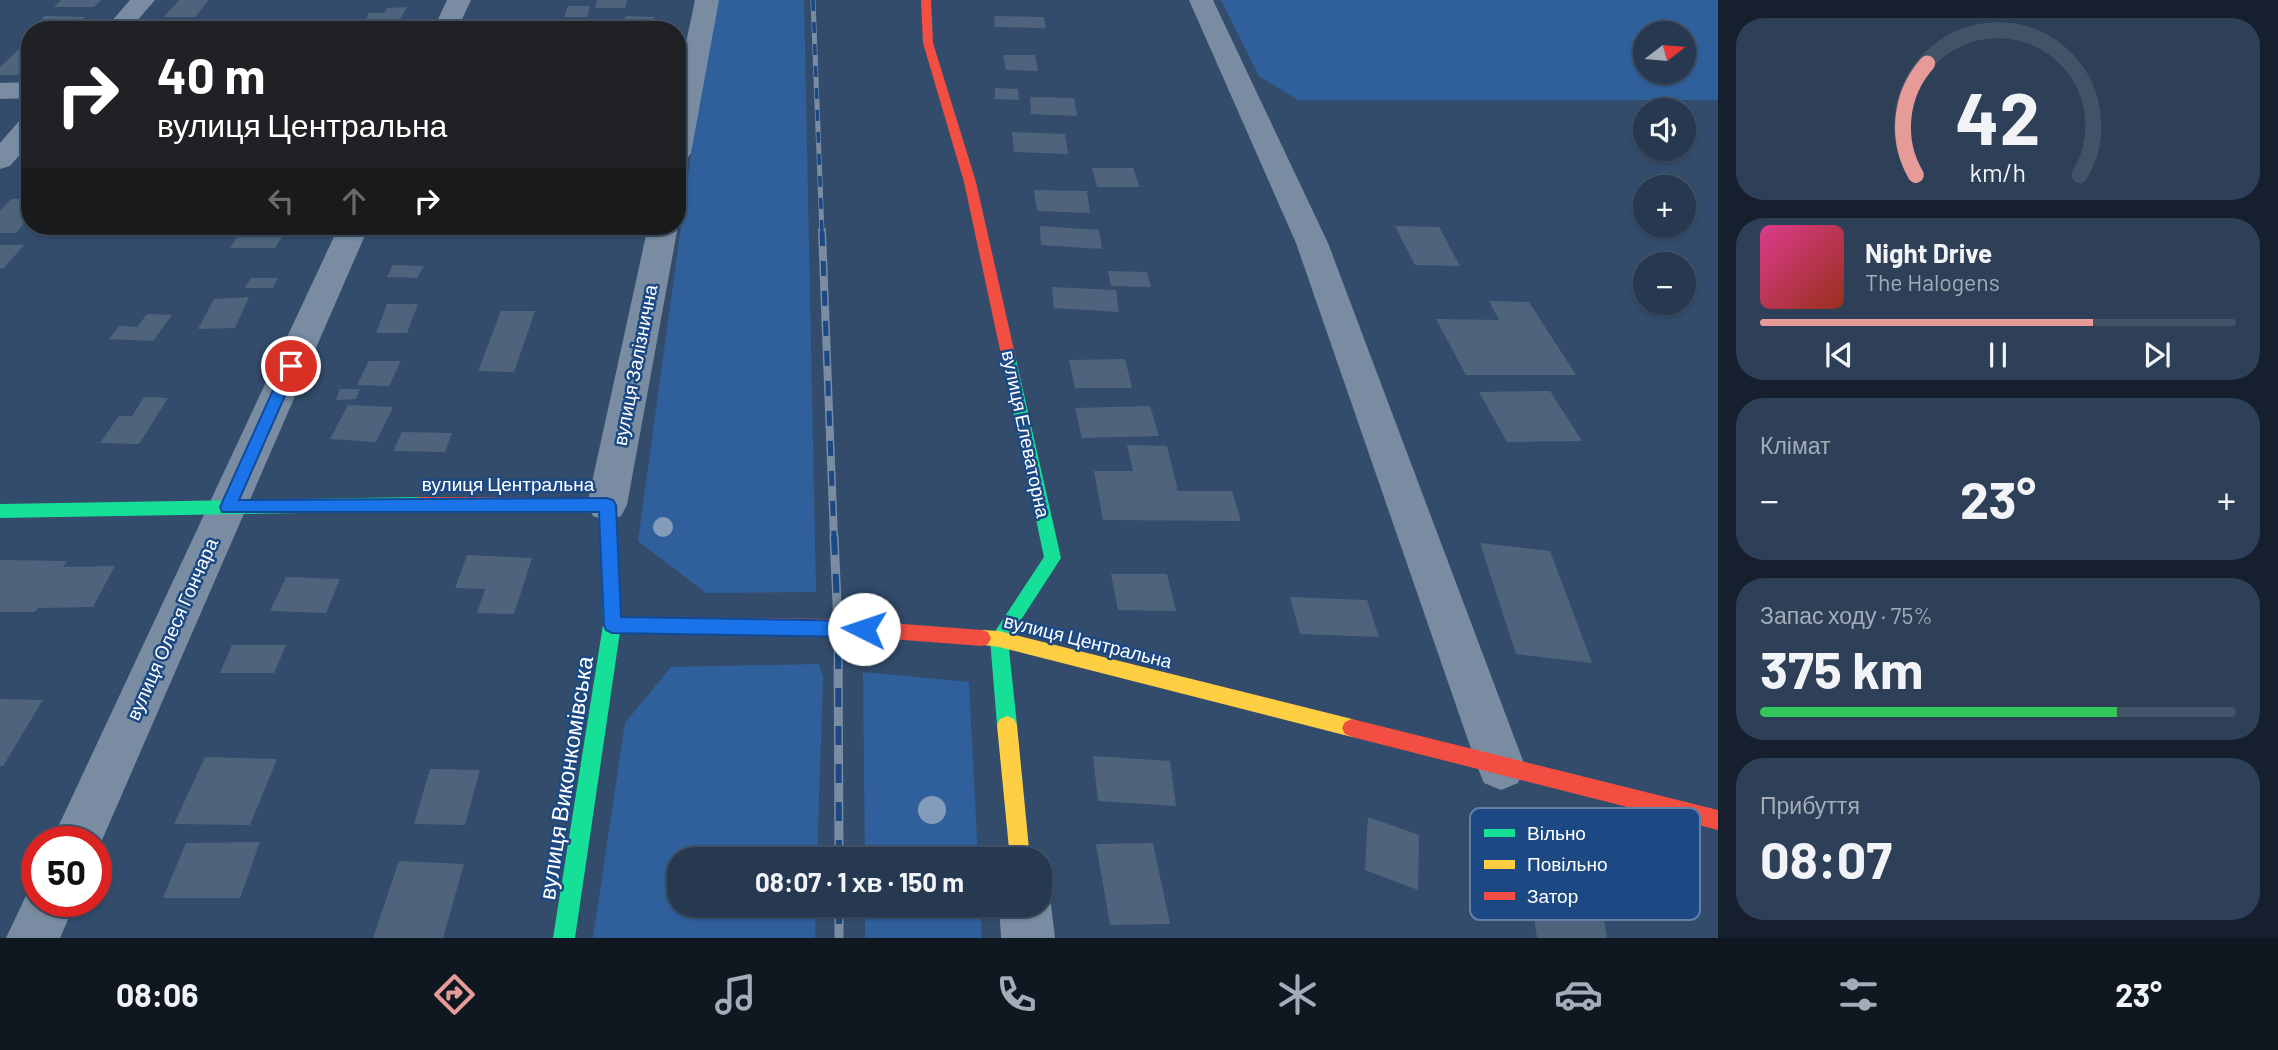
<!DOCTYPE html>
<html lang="uk">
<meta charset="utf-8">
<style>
body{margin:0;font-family:Barlow,sans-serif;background:#2e4058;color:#f1f3f6;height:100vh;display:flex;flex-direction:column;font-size:26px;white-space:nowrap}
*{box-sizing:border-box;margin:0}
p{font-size:23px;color:#a4acb7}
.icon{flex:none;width:38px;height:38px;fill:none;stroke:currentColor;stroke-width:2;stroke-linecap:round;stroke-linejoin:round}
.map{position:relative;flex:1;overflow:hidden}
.drawer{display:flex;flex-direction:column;gap:18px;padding:18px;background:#151f2d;width:560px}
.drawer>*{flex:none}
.hud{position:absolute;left:21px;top:21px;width:665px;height:214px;border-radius:28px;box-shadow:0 2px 5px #0004,0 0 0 2px #425368;background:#202124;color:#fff;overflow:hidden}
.needle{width:46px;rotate:74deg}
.tools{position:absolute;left:1633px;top:21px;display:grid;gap:14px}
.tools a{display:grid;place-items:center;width:63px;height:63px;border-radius:50%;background:#263951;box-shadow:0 2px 5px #0004,0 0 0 2px #425368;font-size:35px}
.speed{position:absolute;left:21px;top:826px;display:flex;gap:14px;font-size:35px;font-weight:700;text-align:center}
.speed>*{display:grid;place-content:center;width:91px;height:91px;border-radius:50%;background:#263951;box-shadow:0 2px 5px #0004,0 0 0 2px #425368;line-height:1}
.speed .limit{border:10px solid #d22;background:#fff;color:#111}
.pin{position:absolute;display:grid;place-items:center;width:60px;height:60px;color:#fff;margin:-30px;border:4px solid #fff;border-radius:50%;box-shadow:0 2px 7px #0007}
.me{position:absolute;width:77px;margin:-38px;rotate:274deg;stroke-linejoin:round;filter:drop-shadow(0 0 5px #0008)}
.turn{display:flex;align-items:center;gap:24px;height:147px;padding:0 21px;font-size:32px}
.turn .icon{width:91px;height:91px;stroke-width:2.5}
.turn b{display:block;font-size:49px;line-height:60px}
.lanes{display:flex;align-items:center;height:66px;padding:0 21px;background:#0003;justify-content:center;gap:35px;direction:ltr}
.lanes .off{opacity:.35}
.big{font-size:52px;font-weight:700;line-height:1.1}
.drawer .widget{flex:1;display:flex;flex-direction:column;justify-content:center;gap:10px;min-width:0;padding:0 24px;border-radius:28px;background:#2e4058}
.drawer .dial{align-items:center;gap:0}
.dial svg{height:182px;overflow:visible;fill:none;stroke:#425368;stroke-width:7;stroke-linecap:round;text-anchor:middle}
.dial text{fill:#f1f3f6;stroke:none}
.song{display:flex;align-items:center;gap:21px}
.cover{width:84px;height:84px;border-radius:10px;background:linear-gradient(135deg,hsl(330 70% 55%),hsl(10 70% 35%))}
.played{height:7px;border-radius:4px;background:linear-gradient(90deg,#e69b98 70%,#425368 70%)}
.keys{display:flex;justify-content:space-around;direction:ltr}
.heat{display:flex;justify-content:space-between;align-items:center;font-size:38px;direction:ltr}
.charge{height:10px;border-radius:5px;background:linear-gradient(90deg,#34c759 75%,#425368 0)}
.trip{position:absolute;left:667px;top:847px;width:385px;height:70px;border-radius:28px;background:#263951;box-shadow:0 2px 5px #0004,0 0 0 2px #425368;font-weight:700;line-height:70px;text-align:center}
.tab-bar{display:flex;height:112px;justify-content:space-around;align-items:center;background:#0f1720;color:#a4acb7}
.tab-bar .icon{width:49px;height:49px}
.tab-bar .current{color:#e69b98}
.tab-bar b{font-size:32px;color:#f1f3f6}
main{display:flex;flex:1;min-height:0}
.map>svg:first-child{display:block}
.green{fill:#30609b;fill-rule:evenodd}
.building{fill:#4f637c}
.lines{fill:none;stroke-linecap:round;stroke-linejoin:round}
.street{fill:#798ca2;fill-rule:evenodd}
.fast{fill:#16e098;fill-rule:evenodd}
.slow{fill:#ffcf43;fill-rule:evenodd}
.jam{fill:#f24e42;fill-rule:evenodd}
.rail-far2-casing{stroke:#7a8ca2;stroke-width:5}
.rail-far1-casing{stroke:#7a8ca2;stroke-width:8}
.rail-casing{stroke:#7a8ca2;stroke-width:9}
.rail-far2{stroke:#1c4983;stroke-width:3.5;stroke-dasharray:11;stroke-linecap:butt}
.rail-far1{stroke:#1c4983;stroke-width:5;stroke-dasharray:15;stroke-linecap:butt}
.rail{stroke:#1c4983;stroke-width:6;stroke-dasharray:19;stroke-linecap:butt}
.tree{fill:#849cb9}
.route{fill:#1a73e8;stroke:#114b97;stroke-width:2}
.labels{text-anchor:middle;stroke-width:5;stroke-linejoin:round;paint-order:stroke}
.street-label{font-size:19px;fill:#fff;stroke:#1c4983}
.near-street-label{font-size:23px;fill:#fff;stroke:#1c4983}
.key{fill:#1c4983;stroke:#6080a8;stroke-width:2}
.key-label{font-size:19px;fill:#fff}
</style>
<main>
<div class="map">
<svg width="1718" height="938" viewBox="0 0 1718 938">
<rect width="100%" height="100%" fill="#334c6c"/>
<path class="green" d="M712,0H804L816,592L706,593L638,541Z
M1221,0H1718V100H1298L1259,76ZM1645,33H1684V72H1645Z
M819,664L823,677L817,859H679V905H816L815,938H593L625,723L671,667Z
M863,672L969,682L978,859H865Z
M865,905H980L982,938H865Z"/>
<path class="building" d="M61,0H101L94,7H54Z
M179,0H209L195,17H164Z
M597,0H627L625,8H595Z
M568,6H590L587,17H564Z
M407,7L399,22L363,23L369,13H384L387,8Z
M45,16L85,17L72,29L32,28Z
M626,16L654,17L651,24H623Z
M994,16L1044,17L1046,28L995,27Z
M20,48H30V75H0V67Z
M1003,55H1035L1038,71L1006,70Z
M995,88L1018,89L1019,100L995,99Z
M1030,97L1074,98L1077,116L1031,114Z
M1012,132L1065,134L1068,154L1014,152Z
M1092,168H1133L1140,187H1097Z
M1034,190L1087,191L1090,213L1037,211Z
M11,199H30V217L16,233H0V211Z
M244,226L288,227L275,248H230Z
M444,226H474L472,231H442Z
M1040,226L1099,230L1102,249L1041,245Z
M1395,226L1439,227L1460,266L1415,265Z
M0,245H24L4,268L0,269Z
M393,265L424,266L417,278L387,277Z
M1108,271L1147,272L1151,287L1111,286Z
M251,278H278L273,288H245Z
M1052,287L1116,290L1119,312L1054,308Z
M249,297L235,328L198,329L214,299Z
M1489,301L1529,302L1576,375H1466L1436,319L1499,320Z
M387,304H418L407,333H376Z
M501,311H535L514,372L478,371Z
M147,314L172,315L153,341L109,339L119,326L137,327Z
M1125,359L1132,388H1075L1069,360Z
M369,361H401L389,386L357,385Z
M340,389H360L356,399L336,400Z
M1550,391L1582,441L1507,442L1479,392Z
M144,397L168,398L139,444L100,443L119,416H132Z
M348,405L393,407L376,442L330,439Z
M1150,406L1159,436L1082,438L1075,408Z
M402,432L452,433L445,452L393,451Z
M1127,445L1167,446L1178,491H1232L1241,521L1103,520L1094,471H1133Z
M1480,543L1550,551L1592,663L1516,654Z
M467,555L532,558L514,614L477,613L485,589L455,588Z
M0,560L67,561L63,567L115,566L93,607L38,608L35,612H0Z
M1111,574H1167L1176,611L1118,610Z
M286,577L340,579L326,613L270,611Z
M1290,597L1367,600L1379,637L1300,634Z
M232,645H286L274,673H220Z
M0,699L43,700L3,766H0Z
M1093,756L1170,761L1176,806L1098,801Z
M205,757L277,759L250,825L174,824Z
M430,769L480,770L465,825L414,824Z
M1368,817L1419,835L1418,890L1365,870Z
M260,842L240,898H163L186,843Z
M1153,843L1170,924L1110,925L1096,844Z
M1545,852L1595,865L1607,938H1537L1530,892L1552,898Z
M399,861L464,864L443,938H373Z"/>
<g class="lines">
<path class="street" d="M130,0H155L129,30H104Z
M447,0H471L457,30H433Z
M695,0H719L691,153L687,159L677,161V85Z
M1189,0H1213L1328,243L1525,766L1518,783L1501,790L1484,783L1477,766L1296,243Z
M30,82V98L0,99V83Z
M30,118V143L10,166L0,169V143L20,120Z
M677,224L678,226L627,505L621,516L607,521L593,516L587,505L648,226Z
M339,226H369L96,854V842H51Z
M37,880V901H76L60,938H6L32,883Z
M1040,885L1044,886L1051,905L1055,938H1001L999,905H1040Z"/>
<path class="fast" d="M1009,354L1016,359L1061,558L1008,640L1017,725L1014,731L1007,734L1000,731L997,725L990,639L1044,557L1002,359Z
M420,497L426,499L428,504L426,509L420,511L0,518V504Z
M609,542L615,544L617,549L621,625L575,938H553L603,625L601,549L603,544Z"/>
<path class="slow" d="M982,630L999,631L1352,719L1359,722L1362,728L1359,734L1352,737L999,647L976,644L973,638L976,632Z
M1007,716L1014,719L1017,725L1030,859H1010L997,725L1000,719Z"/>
<path class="jam" d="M921,0H931L933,43L976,182L1016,359L1009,364L1002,359L964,182L923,43Z
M420,497L607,498L613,500L615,505L617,549L615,554L609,556L603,554L601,549L599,512L420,511L414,509L412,504L414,499Z
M612,617L838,619L982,630L988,632L991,638L988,644L982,646L838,635L612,633L606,631L603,625L606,619Z
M1352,719L1718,810V830L1352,737L1345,734L1342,728L1345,722Z"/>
<g class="rail-far2-casing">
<path id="rail-far2" d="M813,0L822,233"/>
</g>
<g class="rail-far1-casing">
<path id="rail-far1" d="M822,231L834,538"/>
</g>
<g class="rail-casing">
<path id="rail" d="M834,536L838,627L839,859
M839,905V938"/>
</g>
<use href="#rail-far2" class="rail-far2"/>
<use href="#rail-far1" class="rail-far1"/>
<use href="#rail" class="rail"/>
</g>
<g class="tree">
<circle cx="663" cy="527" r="10"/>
<circle cx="932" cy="810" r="14"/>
</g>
<path class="route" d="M291,361L298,366L239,500L607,498L613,500L616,505L621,617L864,621L871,623L874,629L871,635L864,637L612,633L606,630L604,625L599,512H222L220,507L284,366Z"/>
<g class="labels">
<g class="street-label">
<text transform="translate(635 365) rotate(-79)" y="7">вулиця Залізнична</text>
<text transform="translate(1026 434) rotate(78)" y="7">вулиця Елеваторна</text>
<text x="508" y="491">вулиця Центральна</text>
<text transform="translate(172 629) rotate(-66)" y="7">вулиця Олеся Гончара</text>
<text transform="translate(1088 641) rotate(14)" y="7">вулиця Центральна</text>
</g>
<g class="near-street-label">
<text transform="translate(566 778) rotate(-81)" y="8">вулиця Виконкомівська</text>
</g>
</g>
<rect x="1470" y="808" width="230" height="112" rx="10" class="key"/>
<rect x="1484" y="829" width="31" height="8" fill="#16e098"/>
<rect x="1484" y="860" width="31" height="9" fill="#ffcf43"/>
<rect x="1484" y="892" width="31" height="8" fill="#f24e42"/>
<g class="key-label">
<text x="1527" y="840">Вільно</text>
<text x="1527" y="871">Повільно</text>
<text x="1527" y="903">Затор</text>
</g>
</svg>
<div class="tools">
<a><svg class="needle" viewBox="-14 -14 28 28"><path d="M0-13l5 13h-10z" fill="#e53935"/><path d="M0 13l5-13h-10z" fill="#a4acb7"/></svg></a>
<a><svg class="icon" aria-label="sound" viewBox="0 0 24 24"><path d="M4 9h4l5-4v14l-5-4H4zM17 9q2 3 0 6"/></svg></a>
<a>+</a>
<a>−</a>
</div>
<div class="speed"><div class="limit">50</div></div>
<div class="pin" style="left:291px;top:366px;background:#d93025"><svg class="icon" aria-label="arrive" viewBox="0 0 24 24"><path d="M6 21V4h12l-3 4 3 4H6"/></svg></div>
<svg class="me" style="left:864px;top:629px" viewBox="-20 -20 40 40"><circle r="19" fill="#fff"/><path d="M0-13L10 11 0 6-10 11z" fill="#1a73e8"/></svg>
<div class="trip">08:07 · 1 хв · 150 m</div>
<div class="hud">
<div class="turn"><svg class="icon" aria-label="right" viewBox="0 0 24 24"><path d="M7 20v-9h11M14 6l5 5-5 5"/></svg><div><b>40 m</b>вулиця Центральна</div></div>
<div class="lanes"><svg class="icon off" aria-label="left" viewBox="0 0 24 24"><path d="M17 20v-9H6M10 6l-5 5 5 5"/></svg><svg class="icon off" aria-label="ahead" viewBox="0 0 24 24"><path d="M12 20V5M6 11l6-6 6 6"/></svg><svg class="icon" aria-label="right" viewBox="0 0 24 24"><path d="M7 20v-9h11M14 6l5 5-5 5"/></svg></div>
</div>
</div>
<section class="drawer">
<div class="widget dial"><svg viewBox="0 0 100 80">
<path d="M14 69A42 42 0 1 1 86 69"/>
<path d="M14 69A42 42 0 0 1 19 20" stroke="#e69b98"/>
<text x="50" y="56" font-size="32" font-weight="700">42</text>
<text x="50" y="72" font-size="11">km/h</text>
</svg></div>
<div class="widget">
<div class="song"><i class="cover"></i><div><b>Night Drive</b><p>The Halogens</p></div></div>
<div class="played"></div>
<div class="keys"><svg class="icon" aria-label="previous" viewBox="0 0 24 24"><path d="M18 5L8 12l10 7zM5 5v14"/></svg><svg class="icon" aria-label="pause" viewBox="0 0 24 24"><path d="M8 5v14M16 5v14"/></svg><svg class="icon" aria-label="next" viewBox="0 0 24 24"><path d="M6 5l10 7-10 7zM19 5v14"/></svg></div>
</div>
<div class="widget"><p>Клімат</p>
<div class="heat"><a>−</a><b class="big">23°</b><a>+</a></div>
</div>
<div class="widget"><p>Запас ходу · 75%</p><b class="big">375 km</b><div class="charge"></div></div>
<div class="widget"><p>Прибуття</p><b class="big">08:07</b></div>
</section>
</main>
<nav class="tab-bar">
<b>08:06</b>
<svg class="icon current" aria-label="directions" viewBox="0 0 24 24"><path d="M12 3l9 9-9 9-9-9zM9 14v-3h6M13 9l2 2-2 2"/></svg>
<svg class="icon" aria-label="music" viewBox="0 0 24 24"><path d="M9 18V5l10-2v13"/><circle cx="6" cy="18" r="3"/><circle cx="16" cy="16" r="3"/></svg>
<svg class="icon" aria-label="phone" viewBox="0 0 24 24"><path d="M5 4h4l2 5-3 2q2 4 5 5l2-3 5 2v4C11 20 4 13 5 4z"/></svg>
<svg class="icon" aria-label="climate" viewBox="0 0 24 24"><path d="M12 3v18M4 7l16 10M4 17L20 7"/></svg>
<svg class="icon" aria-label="car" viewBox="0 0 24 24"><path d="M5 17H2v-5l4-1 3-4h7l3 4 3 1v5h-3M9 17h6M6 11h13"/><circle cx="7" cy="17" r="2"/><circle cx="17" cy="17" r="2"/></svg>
<svg class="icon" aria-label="filters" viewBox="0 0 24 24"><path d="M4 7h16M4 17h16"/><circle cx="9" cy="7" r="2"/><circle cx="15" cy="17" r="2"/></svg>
<b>23°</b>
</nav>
